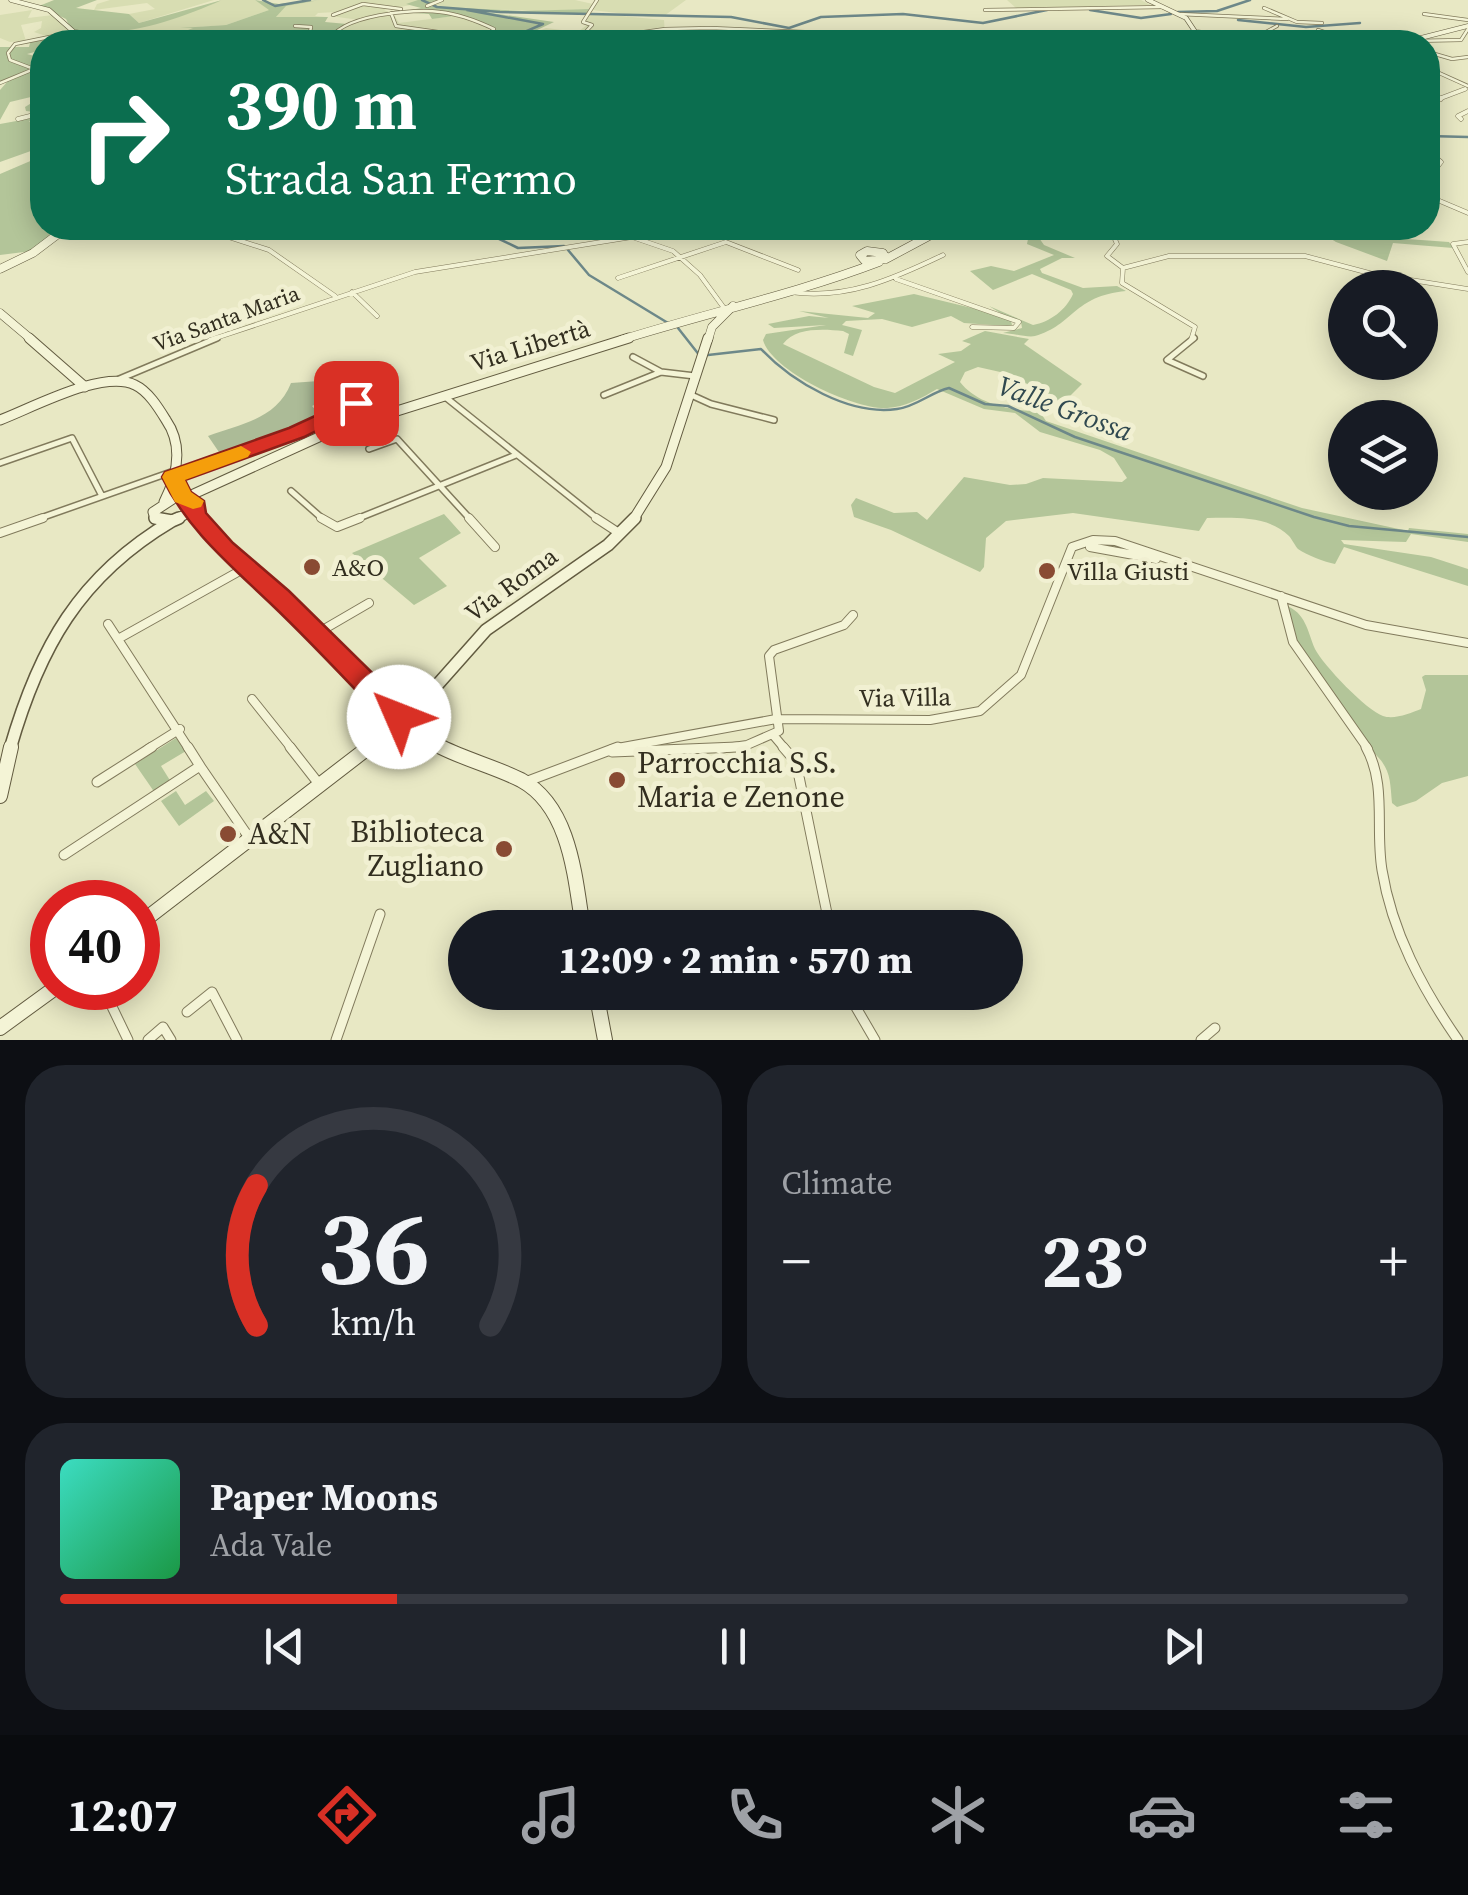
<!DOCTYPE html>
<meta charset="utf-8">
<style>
body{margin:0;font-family:"Source Serif 4",serif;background:#20242c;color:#f1f3f6;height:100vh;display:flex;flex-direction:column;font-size:38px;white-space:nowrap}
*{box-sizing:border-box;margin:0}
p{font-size:32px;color:#9ea1a6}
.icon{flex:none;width:55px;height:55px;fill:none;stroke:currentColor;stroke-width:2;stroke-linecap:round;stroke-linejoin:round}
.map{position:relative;height:1040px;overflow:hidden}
.drawer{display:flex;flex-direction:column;gap:25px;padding:25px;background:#0d0f14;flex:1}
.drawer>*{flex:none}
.hud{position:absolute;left:30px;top:30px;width:1410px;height:210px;border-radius:40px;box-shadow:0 5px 25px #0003;background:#0b6e4f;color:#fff;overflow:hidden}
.tools{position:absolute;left:1328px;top:270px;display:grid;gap:20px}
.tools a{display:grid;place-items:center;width:110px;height:110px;border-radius:50%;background:#171b24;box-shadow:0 5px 25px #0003;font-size:50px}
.speed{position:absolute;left:30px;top:880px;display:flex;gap:20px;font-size:50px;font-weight:700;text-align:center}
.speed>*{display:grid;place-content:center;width:130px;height:130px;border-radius:50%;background:#171b24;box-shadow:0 5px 25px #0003;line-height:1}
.speed .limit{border:15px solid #d22;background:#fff;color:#111}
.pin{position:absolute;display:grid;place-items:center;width:85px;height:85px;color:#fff;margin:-42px;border-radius:20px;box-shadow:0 5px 15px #0006}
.me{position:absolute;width:110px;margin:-55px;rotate:314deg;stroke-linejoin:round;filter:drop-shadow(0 0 8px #0008)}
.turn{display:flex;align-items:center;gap:35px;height:210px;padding:0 30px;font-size:45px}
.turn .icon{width:130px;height:130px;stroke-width:2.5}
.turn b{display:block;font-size:70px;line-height:85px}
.big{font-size:75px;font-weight:800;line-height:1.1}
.drawer .card{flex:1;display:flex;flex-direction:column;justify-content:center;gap:15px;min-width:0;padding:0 35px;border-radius:40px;background:#20242c}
.drawer .dial{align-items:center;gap:0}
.dial svg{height:260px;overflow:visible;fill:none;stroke:#363941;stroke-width:7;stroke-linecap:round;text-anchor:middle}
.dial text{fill:#f1f3f6;stroke:none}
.song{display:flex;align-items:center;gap:30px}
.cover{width:120px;height:120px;border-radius:15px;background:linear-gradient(135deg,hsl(170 70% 55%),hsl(140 70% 35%))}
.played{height:10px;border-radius:5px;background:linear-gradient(90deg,#d93025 25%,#363941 25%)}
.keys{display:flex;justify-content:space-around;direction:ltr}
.heat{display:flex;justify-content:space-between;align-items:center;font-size:55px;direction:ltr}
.drawer .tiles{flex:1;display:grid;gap:25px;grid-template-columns:1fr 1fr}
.card:last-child{grid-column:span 2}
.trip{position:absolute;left:448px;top:910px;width:575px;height:100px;border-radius:50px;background:#171b24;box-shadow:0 5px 25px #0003;font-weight:800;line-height:100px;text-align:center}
.dock{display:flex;height:160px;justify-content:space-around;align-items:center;background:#090b0e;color:#9ea1a6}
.dock .icon{width:70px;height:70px}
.dock .current{color:#d93025}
.dock b{font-size:45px;color:#f1f3f6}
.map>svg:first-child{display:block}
.farmland{fill:#d8ddb2}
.green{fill:#b3c599;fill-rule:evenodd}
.cemetery{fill:#acbb97}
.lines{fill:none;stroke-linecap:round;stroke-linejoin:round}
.stream{stroke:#6d8889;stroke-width:2.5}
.street-far4-casing{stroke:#817a5c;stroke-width:4}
.street-far3-casing{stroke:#817a5c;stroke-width:5}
.street-far2-casing{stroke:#817a5c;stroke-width:8}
.street-far1-casing{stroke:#817a5c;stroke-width:10}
.street-casing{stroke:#817a5c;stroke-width:11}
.secondary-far4-casing{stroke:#625b40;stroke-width:5}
.secondary-far3-casing{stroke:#625b40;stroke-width:9}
.secondary-far2-casing{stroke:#625b40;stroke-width:11}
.secondary-far1-casing{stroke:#625b40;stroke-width:14}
.secondary-casing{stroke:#625b40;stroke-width:16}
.street-far4{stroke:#f4f4d6;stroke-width:2.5}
.street-far3{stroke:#f4f4d6;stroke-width:4}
.street-far2{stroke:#f4f4d6;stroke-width:5}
.street-far1{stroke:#f4f4d6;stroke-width:8}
.street{stroke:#f4f4d6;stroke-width:9}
.secondary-far4{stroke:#f4f4d6;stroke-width:4}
.secondary-far3{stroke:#f4f4d6;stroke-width:8}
.secondary-far2{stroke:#f4f4d6;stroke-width:9}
.secondary-far1{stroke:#f4f4d6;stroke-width:11}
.secondary{stroke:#f4f4d6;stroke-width:14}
.route{fill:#d93025;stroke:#8d1f18;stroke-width:2.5}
.slow{fill:#f59e0b}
.poi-dot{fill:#894b33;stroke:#f1f0d2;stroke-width:4}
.labels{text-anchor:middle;stroke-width:10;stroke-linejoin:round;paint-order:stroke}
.far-street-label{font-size:22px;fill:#322e1f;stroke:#f1f0d2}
.street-label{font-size:25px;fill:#322e1f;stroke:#f1f0d2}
.poi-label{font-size:25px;fill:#322e1f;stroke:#f1f0d2;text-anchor:start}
.water-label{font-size:28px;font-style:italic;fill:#304950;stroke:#f1f0d2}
.near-poi-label{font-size:30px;fill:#322e1f;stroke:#f1f0d2;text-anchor:start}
</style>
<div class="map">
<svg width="1468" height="1040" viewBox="0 0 1468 1040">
<rect width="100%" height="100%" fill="#e8e8c4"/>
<path class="farmland" d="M110,0H214L139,23L129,14L155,9L147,3L94,10L97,4Z
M222,0H255L272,9L226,25L196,27L202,38L228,39L212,42H175L164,38L168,42H103L126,35L94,32L144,25Z
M320,0H418L416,4L384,10L393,13L399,23L461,15L491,29L463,35L468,42H454V38L441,34L409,38L412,42H332L333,35L343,27L360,20L330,16L336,12L318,13L315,16L326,17L320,18L276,17L285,6Z
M442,0H575L593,4L589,9L534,11L427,6Z
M598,0H686L664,16L651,17L592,10Z
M1007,0H1141L1150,5L1016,8Z
M32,10L28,18L53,15L73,31L49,37L34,32L41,28L42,21L21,25L26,41L10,42L0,38V15Z
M590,13L664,20L665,34L659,42H512L546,28L578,32L588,24L584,21Z"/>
<path class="green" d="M54,0H97L76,8L129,14L139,23L222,0C179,19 119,41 71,29L66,19L39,6Z
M255,0L279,4L320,0L286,6L276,17H328L325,22L347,24L330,35L329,42H208L213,39L188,30L193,28H180L226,25L269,10Z
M418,0H439L428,6L522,11L589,9L587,14L478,11L554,22L512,42H468V39L459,36L469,32L479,41L504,36L461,15L432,19L429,14L399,12L421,8L406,4Z
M60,35L58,42H42V50L27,54L42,58V113L26,111L25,107L38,99L35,96L10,102L0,120V90L7,82H0V47H29L30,43L17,45Z
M33,118L29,122H42V147L0,162V124Z
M42,156V228H62L32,251L0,255V174Z
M1314,228H1372L1393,238L1449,242L1453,248L1393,243L1387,261L1336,242Z
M1037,235L1044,245L1075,258H1062L1040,269L1042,273L1083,288L1117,286L1126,291C1073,296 1074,325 1035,336C1028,338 1012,333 1003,333L1022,328L1021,322L1010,317L1012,325L1007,326L964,323L951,316L912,327L882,319L846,321L842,325L862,330L853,356L844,353L849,334L843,331C824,329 795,327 783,344L874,387L895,393L955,362L938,354L961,351L971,344L962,341L985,331L1029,339L1024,344L1082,384L1058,408L1042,415L1046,421L1302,508L1408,531L1409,528L1468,534V542L1411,534L1406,542L1341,540L1344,544L1431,557L1468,569V586L1344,547L1335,564C1325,562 1306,555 1298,549C1296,547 1291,538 1289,536C1268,515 1233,518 1207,518L1199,531L1073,513L1006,521L986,538L984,567L980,572L891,530L854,517L851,505L856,498L894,513L917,512L927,520L964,477L1010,485L1026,484L1043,478L1122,482L1127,478L1114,458L1100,450L1040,432L1015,413L984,409L937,389C922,398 905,407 887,408C856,410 772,372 763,340L766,334L826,325L774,328L768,324L809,316L829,318L799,311L868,318L875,313L852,306L914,294L1005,316L989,306L1033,325C1050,322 1066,310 1073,294L1071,290L1032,274L993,290L970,271L991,266L1014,271L1054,255L1027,244L1028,239ZM978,367L1009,374L1049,396L1009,387L1033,411C1008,410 976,403 960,382L965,372Z
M444,514L461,533L419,558L447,586L414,605L352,553Z
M1285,605C1306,613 1307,630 1315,649C1323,665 1367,711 1383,716C1394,720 1411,713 1421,709L1426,690L1422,677L1425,675H1468V776L1442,783L1416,801L1397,807L1392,803C1390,780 1391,768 1372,751L1297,642Z
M176,738L186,751L161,766L171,782L155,793L135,764Z
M176,791L185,805L206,791L214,801L179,826L161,801Z"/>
<path class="cemetery" d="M319,381L314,396L320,402L312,406L323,418L223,458L208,436C241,424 277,419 291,383Z"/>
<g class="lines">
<path class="stream" d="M263,0L275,6L310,0
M422,0L437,7L500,12L731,17L789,28L821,17L903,14L983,23L1047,10
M467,10L543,24L501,42
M1090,10L1141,18L1171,14
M1178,12L1217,11L1250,0
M1238,20L1306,27L1360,23
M1428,136L1468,137
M476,228L518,248L564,246
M568,250L589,275L668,323
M678,328L700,356
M708,355L761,349C792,382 850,416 897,409C916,407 931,392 949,388L985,404L1008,406L1075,437L1314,517L1349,526L1468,537"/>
<g class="street-far4-casing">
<path id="street-far4" d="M427,6L442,0
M1264,8L1297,22L1322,23
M985,10L1163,7
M391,13L396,26L438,32L442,38
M1179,14L1287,19
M1424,14L1468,20
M333,15L363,4L401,9
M295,26L311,27L308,42
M1318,30L1355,42
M1255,38L1277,26
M577,41L592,25L583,22L597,0
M1413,41L1461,40L1468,29
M329,42C338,15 415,8 440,12C460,14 477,21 494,29L489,34H474L478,38
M574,42L665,29L711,28L854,34L982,33L1029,40L1197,34
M1428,52L1452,59L1468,57
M1428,68L1468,86
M0,83L34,69L10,60L8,53L15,44L74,32"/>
</g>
<g class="street-far3-casing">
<path id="street-far3" d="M1428,91L1441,99
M1428,103L1465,89
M18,119L42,113
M1461,119L1458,116L1468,111
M1428,151L1441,162L1428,179
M1428,196L1468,213
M201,228L269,250L335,296
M1110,228L1117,244L1107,256L1123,268
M962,230L981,235L994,228
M633,237L644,228
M1468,242L1453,244L1468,272
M1123,268L1169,256H1305L1373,274L1468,289
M1123,268L1122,283L1195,327L1191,340
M618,278L726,242L798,270
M896,279L1019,322L1014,328L972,327
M352,292L377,316
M790,292C846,300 893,279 943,255
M210,340L415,272L632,237L673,251L700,275L724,308"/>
</g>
<g class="street-far2-casing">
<path id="street-far2" d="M1194,338L1167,360L1203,376
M633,357L661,372
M117,380L217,338
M689,394L711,404L774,420
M604,395L661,372L695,376
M444,396L599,520
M369,449L397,439L471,520
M0,463L72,438L102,496
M174,477L297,432L370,396
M291,491L324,520
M35,520L174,471
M354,520L516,455"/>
</g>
<g class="street-far1-casing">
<path id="street-far1" d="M321,518L337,527L360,518
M469,518L495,547
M596,518L619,533
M0,533L43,518
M1090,547L1156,559
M1281,596L1293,642L1368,749
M108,624L189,749
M314,635L369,603
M118,639L245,568
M252,699L292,749
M774,736L785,749
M148,749L180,729
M612,749L776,719L930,720L980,711L1021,675L1072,547L1093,540L1115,541L1366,625L1468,643
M719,749L747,745L779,731L769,656L774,650L844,625L853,615"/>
</g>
<g class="street-casing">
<path id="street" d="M188,747L200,766
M290,747L319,784
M783,747L796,762L830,928
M1366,747C1387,785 1375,828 1382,870C1392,932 1422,988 1458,1040
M612,752L737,747
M528,781L618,747
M97,782L152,747
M64,855L200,766L250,839
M103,988L128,1040
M847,992L875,1040
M187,1012L212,992L237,1040
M148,1040L163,1027L171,1040
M336,1040L380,914
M1201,1040L1215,1028"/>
</g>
<g class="secondary-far4-casing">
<path id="secondary-far4" d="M11,0L49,10L74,32L171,42
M1148,0L1186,18L1202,42
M1196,32L1293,42
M1405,42L1468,26"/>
</g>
<g class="secondary-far3-casing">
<path id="secondary-far3" d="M867,251L883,253L886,259L865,261L860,255Z
M886,259L944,228
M0,269L33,253L66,228
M0,313L32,340
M621,340C707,313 795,294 879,262
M708,340L712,327L733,306"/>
</g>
<g class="secondary-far2-casing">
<path id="secondary-far2" d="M29,338L85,387
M0,420C32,408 103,369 135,385C148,391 158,407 166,420C184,446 177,476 164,502
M187,497L330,432L629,338
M192,509L200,520
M168,520L155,518L153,512L176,497L193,501L189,513L173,520
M633,520L666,467L708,338"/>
</g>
<g class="secondary-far1-casing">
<path id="secondary-far1" d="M155,518L172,521L179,518
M199,518L372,694L413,729L446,749
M10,749C39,648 79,576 172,521
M366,749L415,710L486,630L608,545L635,518"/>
</g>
<g class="secondary-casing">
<path id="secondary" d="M441,747C467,760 495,767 521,780C571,807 575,879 583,928
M0,796L11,747
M138,925L369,747
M596,992L605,1040
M0,1028L55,988"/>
</g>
<use href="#street-far4" class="street-far4"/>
<use href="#street-far3" class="street-far3"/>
<use href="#street-far2" class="street-far2"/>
<use href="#street-far1" class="street-far1"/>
<use href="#street" class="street"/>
<use href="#secondary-far4" class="secondary-far4"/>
<use href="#secondary-far3" class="secondary-far3"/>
<use href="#secondary-far2" class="secondary-far2"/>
<use href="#secondary-far1" class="secondary-far1"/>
<use href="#secondary" class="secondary"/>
</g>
<path class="route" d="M356,397L363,399V407L304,437L185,480L191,492L204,501L206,513L233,543L289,591L409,709L413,717L409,725L399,728L389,725C350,684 311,642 270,603C228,563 186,528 162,477L165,472L289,428Z"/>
<path class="slow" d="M241,446L251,452L248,457L185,480L191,492L204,501L201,507L193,509L175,502L162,477L165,472Z"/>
<g class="poi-dot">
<circle cx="312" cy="567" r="10"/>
<circle cx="1047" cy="571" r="10"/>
<circle cx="617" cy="780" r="10"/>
<circle cx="228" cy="834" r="10"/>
<circle cx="504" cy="849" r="10"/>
</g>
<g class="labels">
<g class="far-street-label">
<text transform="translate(226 318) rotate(-20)" y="8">Via Santa Maria</text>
</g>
<g class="street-label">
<text transform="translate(530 345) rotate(-17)" y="9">Via Libertà</text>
<text transform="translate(511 584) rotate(-36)" y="9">Via Roma</text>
<text transform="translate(905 697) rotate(-1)" y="9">Via Villa</text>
</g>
<g class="poi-label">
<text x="332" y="576">A&amp;O</text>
<text x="1067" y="580">Villa Giusti</text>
</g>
<g class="water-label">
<text transform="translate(1065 408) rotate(20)" y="10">Valle Grossa</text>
</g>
<g class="near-poi-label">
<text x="637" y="773">Parrocchia S.S.<tspan x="637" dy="34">Maria e Zenone</tspan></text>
<text x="484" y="842" text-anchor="end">Biblioteca<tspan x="484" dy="34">Zugliano</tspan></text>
<text x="248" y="844">A&amp;N</text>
</g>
</g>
</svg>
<div class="tools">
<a><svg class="icon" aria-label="search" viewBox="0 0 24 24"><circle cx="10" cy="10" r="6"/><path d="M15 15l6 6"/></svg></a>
<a><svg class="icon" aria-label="layers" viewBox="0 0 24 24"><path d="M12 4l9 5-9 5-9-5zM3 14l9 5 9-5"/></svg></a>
</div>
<div class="speed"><div class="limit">40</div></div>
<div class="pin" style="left:356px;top:403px;background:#d93025"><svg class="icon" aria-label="arrive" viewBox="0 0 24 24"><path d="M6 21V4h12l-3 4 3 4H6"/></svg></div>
<svg class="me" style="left:399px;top:717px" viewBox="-20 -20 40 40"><circle r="19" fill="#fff"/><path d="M0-13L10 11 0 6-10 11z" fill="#d93025"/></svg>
<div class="trip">12:09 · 2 min · 570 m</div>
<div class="hud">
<div class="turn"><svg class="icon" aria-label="right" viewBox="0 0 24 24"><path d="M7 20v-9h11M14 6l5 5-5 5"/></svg><div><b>390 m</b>Strada San Fermo</div></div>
</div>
</div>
<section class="drawer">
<div class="tiles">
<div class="card dial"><svg viewBox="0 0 100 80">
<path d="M14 69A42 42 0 1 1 86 69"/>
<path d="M14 69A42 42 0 0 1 14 26" stroke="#d93025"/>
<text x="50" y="56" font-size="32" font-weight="700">36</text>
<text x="50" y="72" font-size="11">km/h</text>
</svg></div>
<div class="card"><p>Climate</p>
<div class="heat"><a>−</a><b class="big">23°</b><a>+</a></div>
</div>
<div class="card">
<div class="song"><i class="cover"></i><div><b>Paper Moons</b><p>Ada Vale</p></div></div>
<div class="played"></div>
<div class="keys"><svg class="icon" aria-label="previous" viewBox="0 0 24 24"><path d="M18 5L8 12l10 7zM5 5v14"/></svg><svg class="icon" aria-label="pause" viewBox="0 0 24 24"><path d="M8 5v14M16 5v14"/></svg><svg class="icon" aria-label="next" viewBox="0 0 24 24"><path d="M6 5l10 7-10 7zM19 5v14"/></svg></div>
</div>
</div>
</section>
<nav class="dock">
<b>12:07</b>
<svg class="icon current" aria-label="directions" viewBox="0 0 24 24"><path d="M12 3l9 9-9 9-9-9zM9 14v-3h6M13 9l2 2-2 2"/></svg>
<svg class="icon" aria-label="music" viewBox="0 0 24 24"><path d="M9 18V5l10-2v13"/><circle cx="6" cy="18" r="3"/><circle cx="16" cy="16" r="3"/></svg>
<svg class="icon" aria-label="phone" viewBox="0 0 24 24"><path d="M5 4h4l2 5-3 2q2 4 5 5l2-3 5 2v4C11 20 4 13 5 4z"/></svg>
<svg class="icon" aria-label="climate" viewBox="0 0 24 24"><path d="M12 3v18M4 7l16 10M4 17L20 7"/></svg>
<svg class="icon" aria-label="car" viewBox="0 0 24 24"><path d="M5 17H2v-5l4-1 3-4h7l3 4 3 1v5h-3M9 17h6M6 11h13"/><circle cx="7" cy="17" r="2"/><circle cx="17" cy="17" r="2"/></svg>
<svg class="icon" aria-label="filters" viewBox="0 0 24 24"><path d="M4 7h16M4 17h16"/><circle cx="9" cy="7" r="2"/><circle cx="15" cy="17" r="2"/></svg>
</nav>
